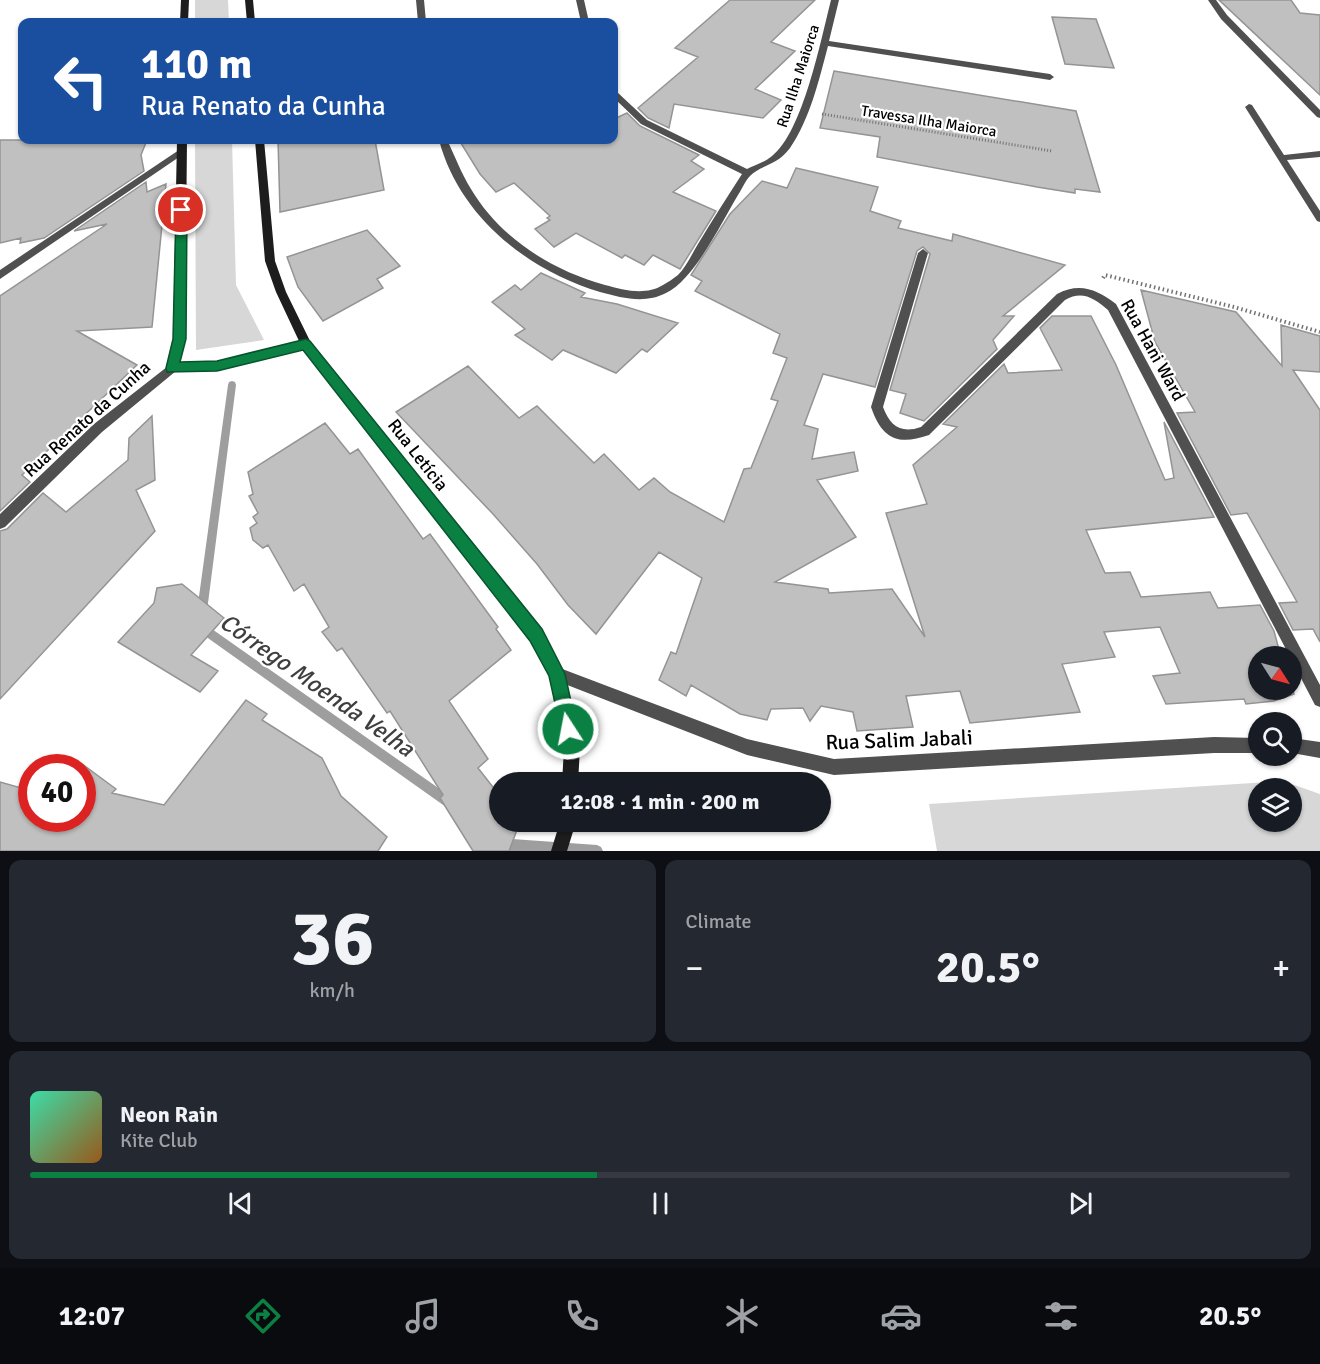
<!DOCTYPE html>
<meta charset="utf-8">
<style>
body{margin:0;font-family:Signika,sans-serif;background:#242831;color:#f1f3f6;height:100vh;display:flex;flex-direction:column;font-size:22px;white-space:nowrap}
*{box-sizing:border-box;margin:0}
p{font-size:20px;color:#9ea1a6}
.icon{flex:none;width:33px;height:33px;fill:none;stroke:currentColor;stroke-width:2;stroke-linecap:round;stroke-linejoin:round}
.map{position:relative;height:851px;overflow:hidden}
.drawer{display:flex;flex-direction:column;gap:9px;padding:9px;background:#0d0f14;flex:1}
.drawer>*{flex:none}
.top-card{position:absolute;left:18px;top:18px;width:600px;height:126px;border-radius:12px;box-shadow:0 2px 4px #0004;background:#1a4fa0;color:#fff;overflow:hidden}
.needle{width:39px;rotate:126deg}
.buttons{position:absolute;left:1248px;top:646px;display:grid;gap:12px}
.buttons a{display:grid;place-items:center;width:54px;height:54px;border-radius:50%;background:#171b24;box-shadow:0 2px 4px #0004;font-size:30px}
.speed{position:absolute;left:18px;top:754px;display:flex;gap:12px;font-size:30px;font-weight:700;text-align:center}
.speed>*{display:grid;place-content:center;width:78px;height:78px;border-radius:50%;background:#171b24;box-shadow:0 2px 4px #0004;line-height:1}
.speed .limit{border:9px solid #d22;background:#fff;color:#111}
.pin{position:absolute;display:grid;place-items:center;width:51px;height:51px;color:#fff;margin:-26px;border:3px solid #fff;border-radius:50%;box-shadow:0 2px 6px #0007}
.me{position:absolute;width:66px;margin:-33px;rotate:349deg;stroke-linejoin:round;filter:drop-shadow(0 0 4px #0008)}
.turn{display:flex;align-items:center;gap:21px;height:126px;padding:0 24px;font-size:27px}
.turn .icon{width:78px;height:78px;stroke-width:2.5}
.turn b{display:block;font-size:42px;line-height:51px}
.big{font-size:45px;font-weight:700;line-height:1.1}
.drawer .tile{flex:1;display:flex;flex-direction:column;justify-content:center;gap:9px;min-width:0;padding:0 21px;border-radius:12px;background:#242831}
.drawer .dial{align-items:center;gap:0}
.dial b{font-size:78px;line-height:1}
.song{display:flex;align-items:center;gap:18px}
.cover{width:72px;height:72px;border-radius:9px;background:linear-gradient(135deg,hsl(160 70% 55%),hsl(30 70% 35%))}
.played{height:6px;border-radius:3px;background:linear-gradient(90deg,#0b8043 45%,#363941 45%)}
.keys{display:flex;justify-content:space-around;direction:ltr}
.heat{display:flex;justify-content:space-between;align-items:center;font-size:33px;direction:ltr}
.drawer .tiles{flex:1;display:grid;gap:9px;grid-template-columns:1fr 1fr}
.tile:last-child{grid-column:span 2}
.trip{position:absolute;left:489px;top:772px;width:342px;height:60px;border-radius:30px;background:#171b24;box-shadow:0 2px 4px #0004;font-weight:700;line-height:60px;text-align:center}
.dock{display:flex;height:96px;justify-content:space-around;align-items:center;background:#090b0e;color:#9ea1a6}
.dock .icon{width:42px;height:42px}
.dock .current{color:#0b8043}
.dock b{font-size:27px;color:#f1f3f6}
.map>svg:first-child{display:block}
.green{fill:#d7d7d7;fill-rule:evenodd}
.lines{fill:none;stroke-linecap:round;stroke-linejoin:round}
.stream{fill:#9e9e9e;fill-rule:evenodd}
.building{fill:#c0c0c0;stroke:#949494;stroke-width:1.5}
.path-far1{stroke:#727272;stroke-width:3;stroke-dasharray:1 2;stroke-linecap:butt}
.path{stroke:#727272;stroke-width:4;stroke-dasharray:1.5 3;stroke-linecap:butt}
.lane{fill:#505050;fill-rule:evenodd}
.street{fill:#505050;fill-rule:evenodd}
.secondary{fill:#1d1d1d;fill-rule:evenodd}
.route{fill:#0b8043;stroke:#07532c;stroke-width:1.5}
.labels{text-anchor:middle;stroke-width:4.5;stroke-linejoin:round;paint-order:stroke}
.far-street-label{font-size:15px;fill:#000;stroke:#fff}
.street-label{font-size:18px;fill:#000;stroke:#fff}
.near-street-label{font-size:21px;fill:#000;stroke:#fff}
.near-water-label{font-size:24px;font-style:italic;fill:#3f3f3f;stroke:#fff}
</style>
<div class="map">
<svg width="1320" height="851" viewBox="0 0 1320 851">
<rect width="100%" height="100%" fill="#fff"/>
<path class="green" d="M195,0H228L229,22H195Z
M195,140H232L236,285L264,340L196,350Z
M1283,781L1320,794V851H937L929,804ZM1258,789H1292V822H1258Z"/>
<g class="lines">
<path class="stream" d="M232,381L235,382L236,385L207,611L206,615L202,616L198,615L197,611L228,385L229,382Z
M202,622L454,799L456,803L454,807L450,809L446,807L198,631L197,627L198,623Z
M503,834L512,839L597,845L601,847L603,851H510L499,844L497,840L499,836Z"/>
</g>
<path class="building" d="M730,0H815L771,42L795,51L755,89L781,100L763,118L674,104L669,128L648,118L638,108L698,57L675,48Z
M1219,0H1291L1300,13L1320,15V95Z
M1052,17L1096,19L1114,68L1065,64Z
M834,71L1076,111L1100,192L1075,189V193L1037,187L877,157L880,137L820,128Z
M627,113L640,126L699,155L691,161L704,169L673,192L716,211L680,269L653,255L644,265L625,255L622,258L576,233L554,247L535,229L550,220L547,218L550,216L514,183L496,192L480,174L459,140H614V119Z
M0,140H147L141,155L144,171L44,238L20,243L21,238L0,243Z
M278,140H375L384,190L280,212Z
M796,168L878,187L870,211L901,221L898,228L952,241L953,234L1065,265L1003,316H1014L993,340L997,349L924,421L900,413L906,394L890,390L930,254L923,247L917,251L875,387L823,374L804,425L818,429L812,459L854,452L858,471L817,480L856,537L775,582L828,589L829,593L892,589L925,637L886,513L927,504L913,465L957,427L943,424L1004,364L1008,373L1062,370L1040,328L1052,316H1091L1116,365L1165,480L1174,478L1164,422L1214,517L1086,530L1105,573L1130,572L1141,597L1210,592L1218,608L1260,605L1274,631L1281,657H1258V690H1292V688L1294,694L1274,701L1246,704L1244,699L1166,704L1153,676L1180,673L1160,627L1104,632L1115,657L1062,664L1080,712L970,723L960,691L906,696L913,727L857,731L853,712L821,706L810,721L803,708L771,709L767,720L740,714L691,685L686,696L659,680L671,652L676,654L702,578L659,552L596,634L568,605L537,564L493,514L396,412L468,366L519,418L537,406L594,463L604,454L639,490L654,478L670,492L724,522L744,469L751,468L778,401L771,399L787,358L773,353L780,334L695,291L702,281L691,275L730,214L762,181L787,188Z
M146,182L147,192L166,184L152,327L77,331L137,365L22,475L30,482L0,511V296L107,224L74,231Z
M367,230L400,266L377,279L383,288L323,321L298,287L287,257Z
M541,273L585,293L581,297L617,304L678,323L647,352L642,349L616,373L563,350L552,360L515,335L525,329L492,302L515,285L521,290Z
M1141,290L1236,312L1282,366L1281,325L1320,336V372L1293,370L1320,410V642L1313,629L1293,630L1279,603L1297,602L1247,513L1231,515L1177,413L1195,412L1155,342Z
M152,416L155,480L136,490L155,531L0,699V531L7,529L43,493L66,512L128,460L129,438Z
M325,423L350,454L358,449L423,539L430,534L498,627L496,629L511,650L449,701L488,759L478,768L500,796V822H520L509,851H473L440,798L443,795L390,711L387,713L342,648L337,651L322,632L329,627L304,584L294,591L268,545L263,548L253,540L250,528L257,523L253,517L258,513L249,496L253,494L248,472Z
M182,584L224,618L191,655L218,671L200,692L118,642L154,603L157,588Z
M246,700L267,714L262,720L322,758L341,796L387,837L378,851H0V782L32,791V819H82V764L116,789L112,793L164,805Z"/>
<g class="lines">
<path class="path-far1" d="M822,114L1052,151"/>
<path class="path" d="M1103,278L1105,275L1234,307L1320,332"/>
<path class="lane" d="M1249,104L1252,105L1284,155L1320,151V157L1287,160L1320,211V222L1317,221L1245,107Z"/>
<path class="street" d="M416,0H424L426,22H418Z
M576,0H584L589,22H581Z
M831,0H839L829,41L1050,74L1054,77L1050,80L828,46C819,80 810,119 790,148C777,166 760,165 750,176C745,181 742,189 738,195C721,223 695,279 666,293C645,304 622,298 600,292C527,270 459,216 439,140H447C455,156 461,173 471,189C500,238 551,270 605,285C624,290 645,296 663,285C668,282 673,279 678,275C686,267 692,254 698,244C712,221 727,197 742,174L641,124L614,98V92H617L647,120L747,169C755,165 765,162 772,156C803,132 821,39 831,0Z
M1208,0H1216L1227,15L1320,110V118L1317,117L1221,19Z
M182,148L187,151L185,153L0,279V270Z
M923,249L928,253L883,407C890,426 901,434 921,427L1057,294C1079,282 1097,289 1116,304L1320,685V707L1315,705L1292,661V657H1290L1108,310C1094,298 1082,290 1065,300L929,435C898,446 882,439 871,407L918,253Z
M172,363L176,365L178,368L176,371L102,432L5,527L0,529V514L94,424Z
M557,667L747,739L834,759L1214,737L1258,738V753H1214L834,775L747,755L557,681L552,679L550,674L552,669Z
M1292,738L1320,742V758L1292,753Z"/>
<path class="secondary" d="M181,0H189L188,22H180Z
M245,0H253L255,22H247Z
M177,140H187L185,339L179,363L217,361L299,341L276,292L265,261L255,140H264L275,261L286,292L310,341L541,630L564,674L580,748L578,783H562L564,748L550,676L531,640L304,349L217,371H168L166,368L173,339Z
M560,822H576L567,851H551Z"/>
</g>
<path class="route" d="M181,206L187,210L186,339L180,362L217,361L306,339L310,341L542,629L565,674L577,729L574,735L568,738L562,735L549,676L530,641L303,350L217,371L167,372L166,368L173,339L176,210Z"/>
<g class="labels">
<g class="far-street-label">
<text transform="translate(798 76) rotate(-72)" y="5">Rua Ilha Maiorca</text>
<text transform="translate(929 121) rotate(9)" y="5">Travessa Ilha Maiorca</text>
</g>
<g class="street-label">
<text transform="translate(1153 350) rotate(61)" y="6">Rua Hani Ward</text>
<text transform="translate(87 419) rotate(-42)" y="6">Rua Renato da Cunha</text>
<text transform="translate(418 455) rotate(52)" y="6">Rua Letícia</text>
</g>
<g class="near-street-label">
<text transform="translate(899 740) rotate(-2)" y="7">Rua Salim Jabali</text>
</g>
<g class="near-water-label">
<text transform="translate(317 685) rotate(35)" y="8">Córrego Moenda Velha</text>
</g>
</g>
</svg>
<div class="buttons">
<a><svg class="needle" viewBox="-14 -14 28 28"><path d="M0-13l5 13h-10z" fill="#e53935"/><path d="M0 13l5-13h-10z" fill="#9ea1a6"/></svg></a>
<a><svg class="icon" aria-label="search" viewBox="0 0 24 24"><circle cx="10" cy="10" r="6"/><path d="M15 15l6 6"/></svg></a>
<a><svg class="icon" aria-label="layers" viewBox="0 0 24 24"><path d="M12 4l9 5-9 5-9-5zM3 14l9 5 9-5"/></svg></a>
</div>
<div class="speed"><div class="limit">40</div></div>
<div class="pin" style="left:181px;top:210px;background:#d93025"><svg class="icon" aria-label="arrive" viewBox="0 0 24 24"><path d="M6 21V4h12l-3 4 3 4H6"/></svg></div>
<svg class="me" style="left:568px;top:729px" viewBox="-20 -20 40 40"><circle r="17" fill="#0b8043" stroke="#fff" stroke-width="3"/><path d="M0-11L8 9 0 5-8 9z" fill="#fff"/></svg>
<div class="trip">12:08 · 1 min · 200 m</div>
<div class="top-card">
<div class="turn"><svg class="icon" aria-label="left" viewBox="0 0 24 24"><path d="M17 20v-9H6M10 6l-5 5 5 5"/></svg><div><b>110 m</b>Rua Renato da Cunha</div></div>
</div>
</div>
<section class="drawer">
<div class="tiles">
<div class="tile dial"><b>36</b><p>km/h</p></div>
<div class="tile"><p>Climate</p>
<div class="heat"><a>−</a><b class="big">20.5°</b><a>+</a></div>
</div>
<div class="tile">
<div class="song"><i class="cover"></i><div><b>Neon Rain</b><p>Kite Club</p></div></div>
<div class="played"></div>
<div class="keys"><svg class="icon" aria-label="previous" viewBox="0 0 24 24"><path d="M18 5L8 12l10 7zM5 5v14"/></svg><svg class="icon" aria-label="pause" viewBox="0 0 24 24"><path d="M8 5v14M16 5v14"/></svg><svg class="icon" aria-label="next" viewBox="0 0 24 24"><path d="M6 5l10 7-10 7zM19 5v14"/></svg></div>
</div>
</div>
</section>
<nav class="dock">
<b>12:07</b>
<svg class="icon current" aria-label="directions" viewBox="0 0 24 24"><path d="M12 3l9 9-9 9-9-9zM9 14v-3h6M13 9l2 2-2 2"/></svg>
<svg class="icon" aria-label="music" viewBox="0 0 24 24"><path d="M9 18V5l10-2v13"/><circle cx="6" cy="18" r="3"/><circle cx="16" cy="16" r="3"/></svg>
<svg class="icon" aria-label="phone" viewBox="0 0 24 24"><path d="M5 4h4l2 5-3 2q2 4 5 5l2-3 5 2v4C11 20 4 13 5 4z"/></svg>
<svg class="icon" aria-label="climate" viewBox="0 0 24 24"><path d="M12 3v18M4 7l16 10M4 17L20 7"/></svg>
<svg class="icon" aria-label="car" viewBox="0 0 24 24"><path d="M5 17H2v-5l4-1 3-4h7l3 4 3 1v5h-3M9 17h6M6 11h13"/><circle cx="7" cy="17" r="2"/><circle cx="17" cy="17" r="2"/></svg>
<svg class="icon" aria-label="filters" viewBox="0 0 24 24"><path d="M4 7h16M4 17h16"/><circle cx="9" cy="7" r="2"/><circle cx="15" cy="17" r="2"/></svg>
<b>20.5°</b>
</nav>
